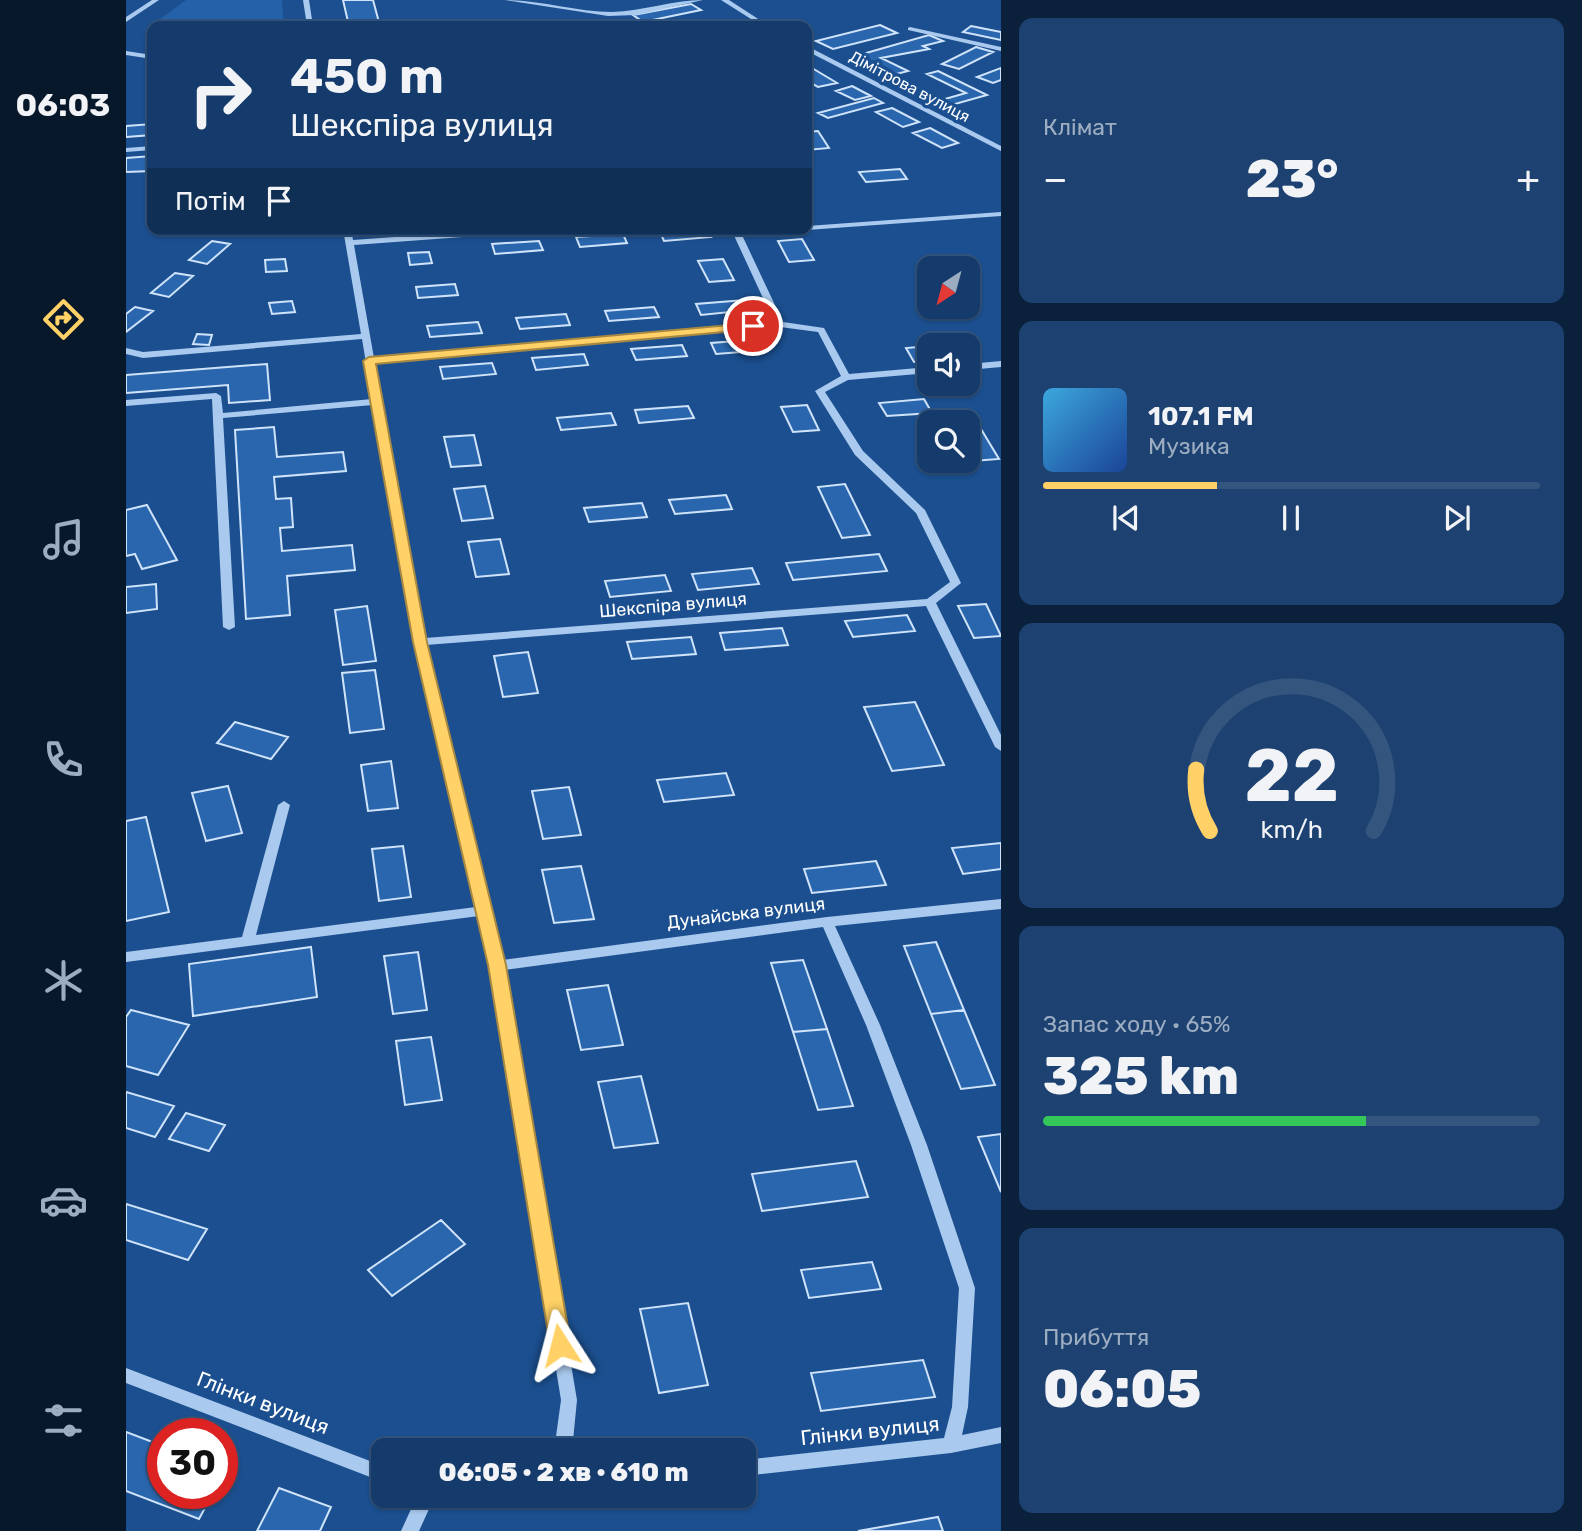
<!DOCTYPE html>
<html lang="uk">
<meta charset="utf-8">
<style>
body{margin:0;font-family:Rubik,sans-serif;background:#1d4271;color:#f1f3f6;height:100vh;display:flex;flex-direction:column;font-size:26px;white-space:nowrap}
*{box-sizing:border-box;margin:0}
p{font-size:23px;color:#9dadc1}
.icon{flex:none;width:38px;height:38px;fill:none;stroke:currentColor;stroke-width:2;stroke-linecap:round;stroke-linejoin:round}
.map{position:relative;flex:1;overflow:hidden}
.panel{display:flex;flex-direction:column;gap:18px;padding:18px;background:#0b203b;width:581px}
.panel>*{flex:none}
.hud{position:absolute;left:21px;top:21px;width:665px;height:214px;border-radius:14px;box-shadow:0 2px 5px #0004,0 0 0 2px #33557e;background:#143b6b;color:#f1f3f6;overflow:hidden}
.needle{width:46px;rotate:216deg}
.controls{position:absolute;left:791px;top:256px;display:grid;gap:14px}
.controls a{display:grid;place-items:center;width:63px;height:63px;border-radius:14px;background:#143b6b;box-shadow:0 2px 5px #0004,0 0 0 2px #33557e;font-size:35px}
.speed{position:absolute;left:21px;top:1418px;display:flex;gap:14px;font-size:35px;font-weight:700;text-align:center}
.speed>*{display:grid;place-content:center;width:91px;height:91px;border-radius:50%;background:#143b6b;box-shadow:0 2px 5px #0004,0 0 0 2px #33557e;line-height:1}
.speed .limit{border:10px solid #d22;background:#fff;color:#111}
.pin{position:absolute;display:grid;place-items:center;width:60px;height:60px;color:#fff;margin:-30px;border:4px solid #fff;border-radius:50%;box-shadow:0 2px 7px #0007}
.me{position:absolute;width:77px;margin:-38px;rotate:351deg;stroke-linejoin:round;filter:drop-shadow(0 0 5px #0008)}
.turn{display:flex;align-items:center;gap:24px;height:147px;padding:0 28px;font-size:32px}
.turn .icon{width:91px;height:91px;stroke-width:2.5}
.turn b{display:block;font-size:49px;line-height:60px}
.then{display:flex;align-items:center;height:66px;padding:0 28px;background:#0003;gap:14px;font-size:26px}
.big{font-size:52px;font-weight:800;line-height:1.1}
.panel .tile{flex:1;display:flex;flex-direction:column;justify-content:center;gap:10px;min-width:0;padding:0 24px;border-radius:14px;background:#1d4271}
.panel .dial{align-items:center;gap:0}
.dial svg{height:182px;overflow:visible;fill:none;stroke:#33557e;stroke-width:7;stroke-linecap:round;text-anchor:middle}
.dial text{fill:#f1f3f6;stroke:none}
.song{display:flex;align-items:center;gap:21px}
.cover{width:84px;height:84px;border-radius:10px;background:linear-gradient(135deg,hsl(200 70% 55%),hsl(220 70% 35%))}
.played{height:7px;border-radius:4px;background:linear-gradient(90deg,#ffd166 35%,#33557e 35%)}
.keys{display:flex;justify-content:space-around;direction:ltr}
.heat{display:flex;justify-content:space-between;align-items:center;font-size:38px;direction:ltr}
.charge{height:10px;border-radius:5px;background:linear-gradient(90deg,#34c759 65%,#33557e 0)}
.trip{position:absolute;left:245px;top:1438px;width:385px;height:70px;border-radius:14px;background:#143b6b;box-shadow:0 2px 5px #0004,0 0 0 2px #33557e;font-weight:800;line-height:70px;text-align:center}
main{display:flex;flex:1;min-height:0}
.dock{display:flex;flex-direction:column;width:126px;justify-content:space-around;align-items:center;background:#08182b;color:#9dadc1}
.dock .icon{width:49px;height:49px}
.dock .current{color:#ffd166}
.dock b{font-size:32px;color:#f1f3f6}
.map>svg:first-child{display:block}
.green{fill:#2461a8}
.building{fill:#2a66ad;stroke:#cfe3fa;stroke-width:2}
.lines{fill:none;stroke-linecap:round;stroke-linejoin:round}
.minor{fill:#a9c9ee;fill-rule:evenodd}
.route{fill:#ffd166;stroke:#a68842;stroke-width:2}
.labels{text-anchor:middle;stroke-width:7;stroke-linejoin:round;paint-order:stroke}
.far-street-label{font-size:16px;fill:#fff;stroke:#1b4f8f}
.street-label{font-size:18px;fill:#fff;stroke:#1b4f8f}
.near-street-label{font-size:21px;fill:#fff;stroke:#1b4f8f}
</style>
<main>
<nav class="dock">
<b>06:03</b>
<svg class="icon current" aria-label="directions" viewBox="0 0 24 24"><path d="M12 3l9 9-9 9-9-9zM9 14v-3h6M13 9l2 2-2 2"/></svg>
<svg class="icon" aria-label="music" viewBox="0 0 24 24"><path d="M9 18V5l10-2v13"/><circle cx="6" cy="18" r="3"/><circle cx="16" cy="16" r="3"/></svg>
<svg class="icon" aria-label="phone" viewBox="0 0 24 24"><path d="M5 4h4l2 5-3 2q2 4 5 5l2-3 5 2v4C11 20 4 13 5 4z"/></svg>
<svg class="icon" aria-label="climate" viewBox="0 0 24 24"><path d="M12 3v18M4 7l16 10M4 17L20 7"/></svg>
<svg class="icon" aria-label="car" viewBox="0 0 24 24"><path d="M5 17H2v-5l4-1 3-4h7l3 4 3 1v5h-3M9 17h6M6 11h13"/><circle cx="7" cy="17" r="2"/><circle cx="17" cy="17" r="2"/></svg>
<svg class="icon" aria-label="filters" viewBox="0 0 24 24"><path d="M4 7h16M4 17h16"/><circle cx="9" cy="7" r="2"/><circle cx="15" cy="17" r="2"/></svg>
</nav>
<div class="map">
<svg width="875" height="1531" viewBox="0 0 875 1531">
<rect width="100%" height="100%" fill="#1b4f8f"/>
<path class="green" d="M60,0H156L158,26H26V30H19Z"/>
<path class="building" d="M217,0H247L254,26H223Z
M565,4L575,10L517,22L507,15Z
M490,20L493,26H469L467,21Z
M754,25L771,33L707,49L690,41Z
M845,26L875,32V40L837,32Z
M803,35L817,41L797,46L803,49L755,58L782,71L763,76L726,57Z
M850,47L867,52L833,69L816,64Z
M681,65L711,83L692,87L681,81Z
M875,68V80L867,83L851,77Z
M812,71L861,95L815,108L805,103L840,93L801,74Z
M726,86L745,96L729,100L710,91Z
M748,98L757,103L702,118L692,113Z
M766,108L793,122L777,127L750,112Z
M26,124V135L0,137V126Z
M804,128L832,143L816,148L787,133Z
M692,131L703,148L681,150V132Z
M26,156V171L0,172V158Z
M774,169L781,179L740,182L733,172Z
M580,229L585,237L538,241L534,232Z
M497,234L501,243L454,247L450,237Z
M676,239L688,260L663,262L652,241Z
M86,241L104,244L81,264L63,260Z
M413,241L417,250L369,254L366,244Z
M303,252L306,263L284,265L282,253Z
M159,259L161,271L140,272L139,260Z
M597,259L608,280L583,282L572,261Z
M49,273L67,276L43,297L25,293Z
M329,284L332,295L292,298L290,287Z
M619,300L624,310L575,315L570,304Z
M166,301L169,312L146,314L143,303Z
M9,307L27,311L0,332V314Z
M528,307L533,317L483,321L479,311Z
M440,314L444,325L394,329L390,318Z
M352,322L356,333L304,337L301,326Z
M71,334L86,335L83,345L67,344Z
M636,339L641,350L590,354L585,343Z
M556,345L561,356L510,360L505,349Z
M803,346V360L788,362L780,348Z
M458,354L462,365L410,370L406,358Z
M366,363L370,374L317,379L314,367Z
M141,364L144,400L103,403L102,385L0,393V375Z
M798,399L806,413L761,416L753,403Z
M681,405L693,430L667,432L655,407Z
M562,406L568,418L513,423L509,410Z
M485,413L490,425L435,430L431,418Z
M148,427L151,457L217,452L220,471L148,477L150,499L165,498L167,527L154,528L156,551L226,545L229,570L161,576L164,615L120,619L109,430Z
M855,429L873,459L847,461L842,453V430Z
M348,435L355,465L325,467L318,437Z
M719,484L744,535L716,538L692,487Z
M359,486L367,518L336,521L328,489Z
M600,495L606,509L549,514L543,500Z
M516,503L521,517L463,522L458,508Z
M21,505L51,560L16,569L9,554L0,556V510Z
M374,539L383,574L350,577L342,542Z
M753,554L761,571L667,580L660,563Z
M626,568L633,584L572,590L566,574Z
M539,575L545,591L484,597L479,581Z
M30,584L31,609L0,613V587Z
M860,604L875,636L848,638L832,606Z
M241,606L250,661L217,665L209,610Z
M781,615L789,631L727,637L719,621Z
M656,628L662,645L599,650L594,633Z
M565,637L570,654L506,659L501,642Z
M402,652L412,693L377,697L368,656Z
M249,670L258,729L224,733L216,673Z
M789,702L818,765L766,771L738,707Z
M109,722L162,737L145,759L91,743Z
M265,761L272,808L242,811L235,765Z
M600,773L608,795L538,802L531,780Z
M102,786L116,833L80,841L66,793Z
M443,787L455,835L417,839L406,791Z
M20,817L43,912L0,921V821Z
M875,843V869L837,874L826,848Z
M277,846L285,897L253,901L246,849Z
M750,861L760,885L686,893L678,869Z
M455,866L468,919L428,923L416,870Z
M810,942L838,1010L805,1014L778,946Z
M185,947L191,997L67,1016L63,964Z
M292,952L301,1010L267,1014L258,956Z
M677,960L701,1029L667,1032L645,963Z
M482,985L497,1045L455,1050L441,990Z
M5,1010L63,1025L32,1075L0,1066V1017Z
M838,1010L869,1085L835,1089L805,1014Z
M701,1029L727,1106L692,1110L667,1032Z
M305,1037L316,1100L279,1105L270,1041Z
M515,1076L532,1143L488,1148L472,1082Z
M0,1092L48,1106L29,1137L0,1128Z
M60,1113L99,1125L83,1151L43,1139Z
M875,1134V1192L852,1137Z
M730,1161L742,1197L636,1211L626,1174Z
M0,1204L81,1229L62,1260L0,1240Z
M315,1220L339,1244L266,1296L242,1270Z
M746,1262L755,1289L683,1298L675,1270Z
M562,1303L582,1385L533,1393L514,1309Z
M797,1360L809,1397L695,1411L685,1373Z
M0,1432L37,1446V1493H87L73,1519L0,1491Z
M153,1488L205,1507L194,1531H131Z
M812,1517L817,1531H732Z"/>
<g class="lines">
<path class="minor" d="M26,0H33L0,22V17Z
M177,0H183L187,26H181Z
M379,0C415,0 450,12 486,12C517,11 547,0 577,0L510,15L482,16Z
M595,0H603L643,26H636Z
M784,27L875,47V51L782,30V28Z
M681,46L875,146V151L681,51Z
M0,51L26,55V59L0,55Z
M26,146V150L0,152V148Z
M875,212V216L681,230L678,229H681V226Z
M217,229H225L227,240L380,229H422L418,231L228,245L248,358L648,322L605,229H662L658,231L616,235L657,322L698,328L723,374L803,367V373L722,380L699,392L737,451L799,510L835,583L810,603L875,735V751L869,747L800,606L300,645L376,960L701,917L875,899V909L709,926L754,1025L801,1145L849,1288L842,1407L836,1435L875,1427V1443L825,1453L618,1476V1460L818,1438L826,1407L833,1288L785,1145L740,1025L697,927L379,970L451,1400L446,1451H428L435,1400L364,966L353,916L0,962V952L116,937L152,805L158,801L164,805L130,935L350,907L288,642L247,405L97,418L109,627L103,630L97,627L86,399L0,406V400L90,393L95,396L97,413L246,399L236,339L17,358L0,354V348L17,352L235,334ZM654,327L692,332L715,376L689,391L729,455L790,513L824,582L801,599L299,638L249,363Z
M875,361V367L842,370V364Z
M0,1368L257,1466V1482L0,1383Z
M291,1496H309L293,1531H275Z"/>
</g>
<path class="route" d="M627,323L631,324V329L250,364L301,642L380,965L445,1345L442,1352L434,1355L427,1352L424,1345L362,965L287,642L237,361L243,357Z"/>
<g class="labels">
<g class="far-street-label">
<text transform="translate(784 86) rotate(28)" y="6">Дімітрова вулиця</text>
</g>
<g class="street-label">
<text transform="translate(547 605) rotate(-5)" y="6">Шекспіра вулиця</text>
<text transform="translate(620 913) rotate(-7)" y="6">Дунайська вулиця</text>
</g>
<g class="near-street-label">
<text transform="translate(137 1403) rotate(21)" y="7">Глінки вулиця</text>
<text transform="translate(744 1431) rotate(-6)" y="7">Глінки вулиця</text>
</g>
</g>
</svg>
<div class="controls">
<a><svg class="needle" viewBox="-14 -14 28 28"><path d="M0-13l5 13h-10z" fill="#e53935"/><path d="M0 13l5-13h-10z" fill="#9dadc1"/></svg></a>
<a><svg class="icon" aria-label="sound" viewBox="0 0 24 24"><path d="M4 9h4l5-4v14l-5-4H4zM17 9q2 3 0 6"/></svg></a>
<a><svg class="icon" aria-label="search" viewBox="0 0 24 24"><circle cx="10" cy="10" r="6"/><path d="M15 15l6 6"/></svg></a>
</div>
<div class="speed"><div class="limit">30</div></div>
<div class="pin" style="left:627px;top:326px;background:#d93025"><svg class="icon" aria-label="arrive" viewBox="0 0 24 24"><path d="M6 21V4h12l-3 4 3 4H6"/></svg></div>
<svg class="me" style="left:434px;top:1345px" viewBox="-20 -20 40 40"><path d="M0-17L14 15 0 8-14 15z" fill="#ffd166" stroke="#fff" stroke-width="4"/></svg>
<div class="trip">06:05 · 2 хв · 610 m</div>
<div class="hud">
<div class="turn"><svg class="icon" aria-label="right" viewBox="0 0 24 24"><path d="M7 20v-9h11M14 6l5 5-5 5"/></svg><div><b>450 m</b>Шекспіра вулиця</div></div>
<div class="then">Потім<svg class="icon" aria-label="arrive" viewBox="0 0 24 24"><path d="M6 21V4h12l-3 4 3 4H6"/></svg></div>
</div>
</div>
<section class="panel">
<div class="tile"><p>Клімат</p>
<div class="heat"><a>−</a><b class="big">23°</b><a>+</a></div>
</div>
<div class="tile">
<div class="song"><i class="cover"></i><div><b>107.1 FM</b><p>Музика</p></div></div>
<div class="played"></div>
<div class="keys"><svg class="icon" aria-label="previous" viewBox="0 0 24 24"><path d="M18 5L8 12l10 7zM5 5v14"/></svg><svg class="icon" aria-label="pause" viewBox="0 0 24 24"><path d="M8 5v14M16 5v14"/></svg><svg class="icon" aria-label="next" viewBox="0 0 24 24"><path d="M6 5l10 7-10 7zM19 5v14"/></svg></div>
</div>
<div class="tile dial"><svg viewBox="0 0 100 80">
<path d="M14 69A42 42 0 1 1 86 69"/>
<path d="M14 69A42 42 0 0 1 8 42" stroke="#ffd166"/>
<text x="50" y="56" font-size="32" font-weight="700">22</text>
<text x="50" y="72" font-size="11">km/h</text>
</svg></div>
<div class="tile"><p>Запас ходу · 65%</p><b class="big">325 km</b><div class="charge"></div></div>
<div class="tile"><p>Прибуття</p><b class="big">06:05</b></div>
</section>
</main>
